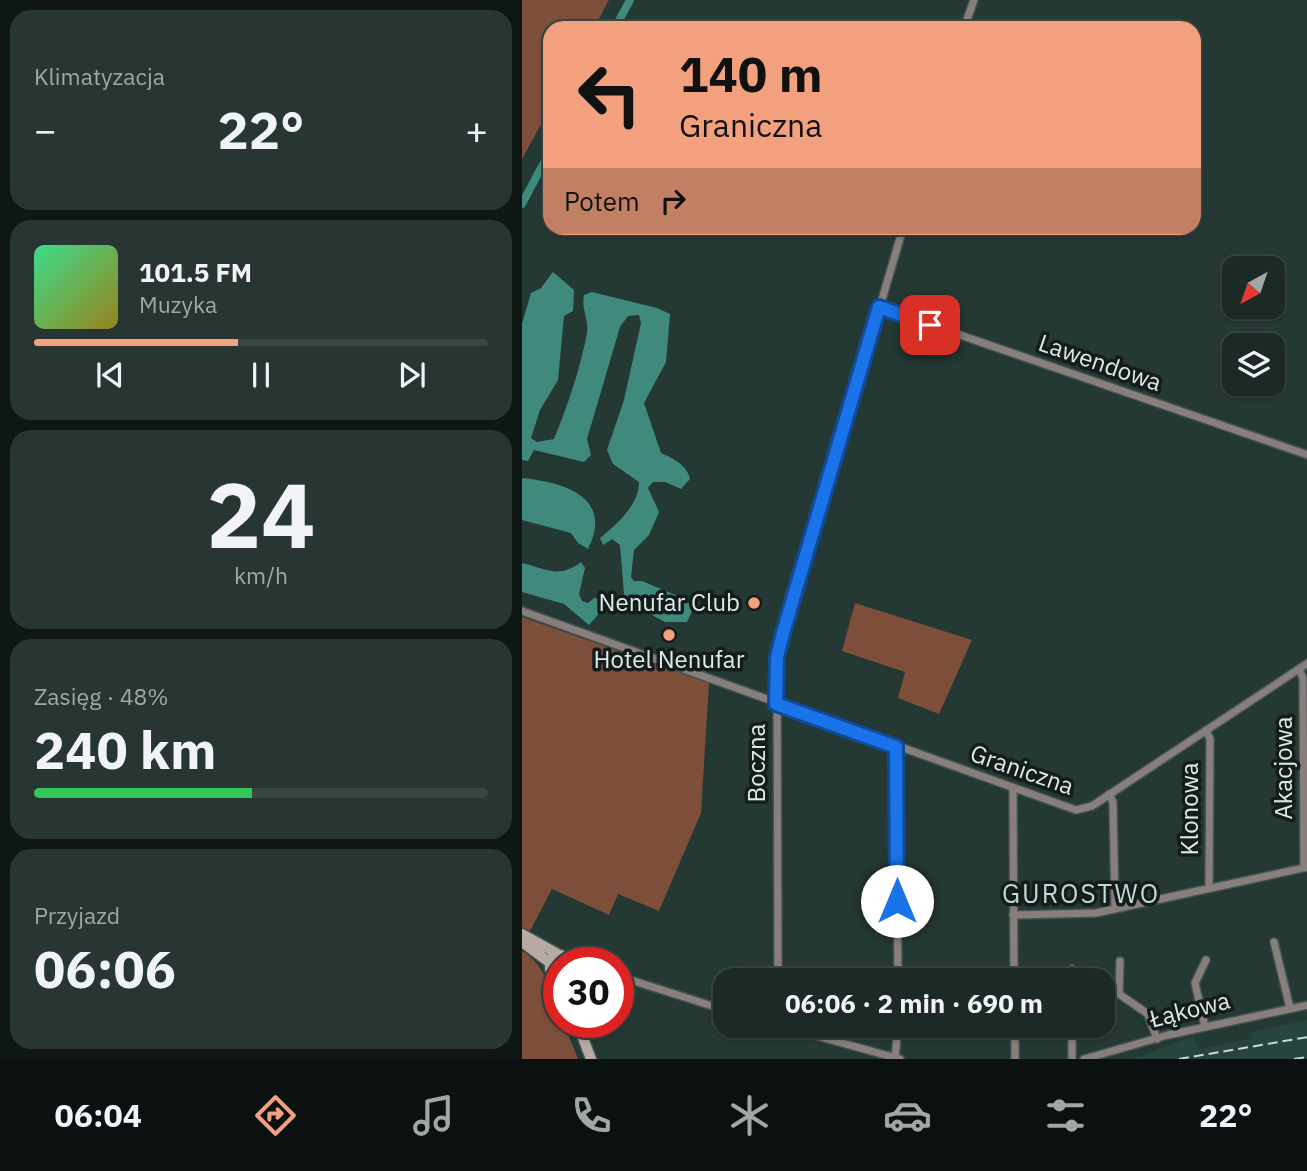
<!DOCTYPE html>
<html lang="pl">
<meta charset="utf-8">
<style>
body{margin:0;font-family:"IBM Plex Sans",sans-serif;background:#283633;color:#f1f3f6;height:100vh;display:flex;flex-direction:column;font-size:26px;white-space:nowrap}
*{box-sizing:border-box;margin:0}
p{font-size:23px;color:#a0a7a7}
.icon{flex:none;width:38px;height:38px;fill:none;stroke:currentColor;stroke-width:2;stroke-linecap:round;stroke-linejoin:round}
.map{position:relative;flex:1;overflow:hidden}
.details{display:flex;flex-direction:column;gap:10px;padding:10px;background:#0f1715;width:522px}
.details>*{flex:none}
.hud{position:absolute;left:21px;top:21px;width:658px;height:214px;border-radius:21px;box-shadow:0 2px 5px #0004,0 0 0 2px #394644;background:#f2a07e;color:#111;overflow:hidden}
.needle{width:46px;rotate:220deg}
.tools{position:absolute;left:700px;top:256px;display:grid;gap:14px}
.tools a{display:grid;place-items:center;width:63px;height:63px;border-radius:14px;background:#1b2a27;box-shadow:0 2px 5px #0004,0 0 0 2px #394644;font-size:35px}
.speed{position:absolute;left:21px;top:947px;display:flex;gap:14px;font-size:35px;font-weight:700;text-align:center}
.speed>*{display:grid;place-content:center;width:91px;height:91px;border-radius:50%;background:#1b2a27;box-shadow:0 2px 5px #0004,0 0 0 2px #394644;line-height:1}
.speed .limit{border:10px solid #d22;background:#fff;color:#111}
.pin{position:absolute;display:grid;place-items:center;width:60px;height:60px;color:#fff;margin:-30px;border-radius:14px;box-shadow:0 4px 10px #0006}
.me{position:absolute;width:77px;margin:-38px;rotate:0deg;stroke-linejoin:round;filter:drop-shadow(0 0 5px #0008)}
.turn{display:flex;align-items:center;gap:24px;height:147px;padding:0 21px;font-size:32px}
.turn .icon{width:91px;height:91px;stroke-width:2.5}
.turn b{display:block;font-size:49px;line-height:60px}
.then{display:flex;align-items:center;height:66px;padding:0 21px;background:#0003;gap:14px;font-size:26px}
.big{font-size:52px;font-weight:800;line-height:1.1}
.details .tile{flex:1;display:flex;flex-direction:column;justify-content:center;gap:10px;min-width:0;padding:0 24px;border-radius:21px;background:#283633}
.details .dial{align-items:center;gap:0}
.dial b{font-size:91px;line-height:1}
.song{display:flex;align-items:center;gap:21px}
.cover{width:84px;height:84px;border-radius:10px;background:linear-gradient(135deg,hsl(150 70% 55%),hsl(50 70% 35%))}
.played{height:7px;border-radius:4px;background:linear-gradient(90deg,#f2a07e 45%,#394644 45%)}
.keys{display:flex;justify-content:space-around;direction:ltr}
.heat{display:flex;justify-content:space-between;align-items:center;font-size:38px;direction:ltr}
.charge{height:10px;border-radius:5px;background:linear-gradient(90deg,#34c759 48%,#394644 0)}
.trip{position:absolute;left:191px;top:968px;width:402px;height:70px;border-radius:21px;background:#1b2a27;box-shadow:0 2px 5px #0004,0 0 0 2px #394644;font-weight:800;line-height:70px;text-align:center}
.menu{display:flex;height:112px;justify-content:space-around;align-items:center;background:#0b1110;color:#a0a7a7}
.menu .icon{width:49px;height:49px}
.menu .on{color:#f2a07e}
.menu b{font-size:32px;color:#f1f3f6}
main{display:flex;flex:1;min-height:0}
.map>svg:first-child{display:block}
.built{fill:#27443f}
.green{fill:#7d4e3a}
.water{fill:#40897d}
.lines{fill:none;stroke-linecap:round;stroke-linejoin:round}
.canal{stroke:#40897d;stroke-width:8}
.street-casing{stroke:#425451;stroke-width:10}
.secondary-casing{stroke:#425451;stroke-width:13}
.street{stroke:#887f7c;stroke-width:7}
.secondary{stroke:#b7a9a4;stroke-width:10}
.rail{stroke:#c9d6d3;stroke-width:2;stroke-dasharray:10 5;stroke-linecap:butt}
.route-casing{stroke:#114b97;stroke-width:18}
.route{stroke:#1a73e8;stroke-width:12}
.poi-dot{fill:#f2a07e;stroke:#151d1c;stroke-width:2.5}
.labels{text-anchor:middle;stroke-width:7;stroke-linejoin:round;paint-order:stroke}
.street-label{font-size:24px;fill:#deeae7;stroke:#151d1c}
.poi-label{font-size:24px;fill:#deeae7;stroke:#151d1c;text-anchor:end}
.neighbourhood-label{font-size:26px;letter-spacing:2px;fill:#c0d8d3;stroke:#151d1c}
</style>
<main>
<section class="details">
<div class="tile"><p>Klimatyzacja</p>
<div class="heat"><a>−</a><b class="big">22°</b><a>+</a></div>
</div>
<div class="tile">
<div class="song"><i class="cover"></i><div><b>101.5 FM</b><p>Muzyka</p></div></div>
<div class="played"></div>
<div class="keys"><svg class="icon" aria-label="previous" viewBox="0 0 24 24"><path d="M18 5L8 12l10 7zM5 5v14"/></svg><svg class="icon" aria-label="pause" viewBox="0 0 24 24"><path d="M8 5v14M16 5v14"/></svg><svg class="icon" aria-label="next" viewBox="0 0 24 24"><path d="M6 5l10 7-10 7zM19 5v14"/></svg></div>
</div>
<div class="tile dial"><b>24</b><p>km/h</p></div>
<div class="tile"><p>Zasięg · 48%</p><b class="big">240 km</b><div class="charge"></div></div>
<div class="tile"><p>Przyjazd</p><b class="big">06:06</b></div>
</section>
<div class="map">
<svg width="786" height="1059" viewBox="0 0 786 1059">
<rect width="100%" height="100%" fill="#243834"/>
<path class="built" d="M785,1020V1059H610L671,1036L677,1049L730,1038L729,1032Z"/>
<path class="green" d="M0,0H87L72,28H28V108L0,159Z
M333,603L450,640L417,714L376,698L383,672L320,651Z
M0,617L187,683L179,813L137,911L96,894L87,915L30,889L8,931L0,927Z
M0,951C20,961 37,999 37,1022H41L56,1059H0Z"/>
<path class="water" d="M31,272L52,290L51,311L42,316L36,380L18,410L9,438L15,442L32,439C46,405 58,369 65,333C67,320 59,309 62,295L70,292L135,308L148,314L144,362L122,403L139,453C151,458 165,465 168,479L159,489L143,482H131L126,488L137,512L127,535L112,550L109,577L112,581H120L163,599L171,609L165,622H143L111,605L101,609L80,610L67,625L42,604L0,592V563C25,569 37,579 59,562L63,568L57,594L60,601L66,603L72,598L97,601L102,594L98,545L90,539L81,545L78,538C95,524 117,505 117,482L91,464L85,450L102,400L119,323L117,315L106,316L98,327L65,439L69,455L62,462L12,450L6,461L0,460V324L9,293L19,288Z
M0,478C42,482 92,497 66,549L56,543L49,533L0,520Z"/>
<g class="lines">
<path class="canal" d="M93,28L108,0
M0,204L28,151"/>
<g class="street-casing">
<path id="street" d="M442,28L452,0
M357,307L786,455
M0,611L554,810L570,806L786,663
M777,669L781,678L782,868
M684,730L688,739L687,888
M374,747L376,980
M491,789L492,980
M587,794L591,802L593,909
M491,915L574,913L786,867
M752,942L768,1008
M598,961L597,994L626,1014L635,1039
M550,969V980
M96,976L203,1010
M256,980L255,658L381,228
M259,1026L378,1059
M493,1026V1059
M683,1027L673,983L684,960
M373,1059L376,1026
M550,1059V1026
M562,1059L646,1035L786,1005"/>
</g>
<g class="secondary-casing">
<path id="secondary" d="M0,934L36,954
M0,942L27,962
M30,971L37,990
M37,973L28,969V959L39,955L46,962
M55,1022L69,1059"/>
</g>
<use href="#street" class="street"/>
<use href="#secondary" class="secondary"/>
<path class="rail" d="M657,1059L786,1037
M772,1059L786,1057"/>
</g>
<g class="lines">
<g class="route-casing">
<path id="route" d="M375,901L374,747L254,704L255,657L261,633L357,307L408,325"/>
</g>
<use href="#route" class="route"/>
</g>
<g class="poi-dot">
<circle cx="232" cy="603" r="7"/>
<circle cx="147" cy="635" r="7"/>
</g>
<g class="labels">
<g class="street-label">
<text transform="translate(578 363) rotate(19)" y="8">Lawendowa</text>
<text transform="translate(235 763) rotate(-90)" y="8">Boczna</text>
<text transform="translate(762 768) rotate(-90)" y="8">Akacjowa</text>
<text transform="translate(500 770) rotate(19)" y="8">Graniczna</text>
<text transform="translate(668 809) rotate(-90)" y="8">Klonowa</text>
<text transform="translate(668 1010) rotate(-14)" y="8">Łąkowa</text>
</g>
<g class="poi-label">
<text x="218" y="611">Nenufar Club</text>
<text x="147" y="668" text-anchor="middle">Hotel Nenufar</text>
</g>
<g class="neighbourhood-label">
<text x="559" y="903">GUROSTWO</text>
</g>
</g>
</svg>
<div class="tools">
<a><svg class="needle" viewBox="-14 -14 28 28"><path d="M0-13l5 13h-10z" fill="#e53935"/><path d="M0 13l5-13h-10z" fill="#a0a7a7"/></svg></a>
<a><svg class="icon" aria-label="layers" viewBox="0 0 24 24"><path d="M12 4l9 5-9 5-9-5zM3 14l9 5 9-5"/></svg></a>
</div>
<div class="speed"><div class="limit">30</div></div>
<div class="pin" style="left:408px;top:325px;background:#d93025"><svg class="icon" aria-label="arrive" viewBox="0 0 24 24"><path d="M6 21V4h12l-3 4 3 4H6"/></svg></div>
<svg class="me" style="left:375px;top:901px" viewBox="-20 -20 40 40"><circle r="19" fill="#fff"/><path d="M0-13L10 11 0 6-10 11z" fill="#1a73e8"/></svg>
<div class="trip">06:06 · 2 min · 690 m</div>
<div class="hud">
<div class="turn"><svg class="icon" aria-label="left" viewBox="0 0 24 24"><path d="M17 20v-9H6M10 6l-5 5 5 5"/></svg><div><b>140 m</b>Graniczna</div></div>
<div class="then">Potem<svg class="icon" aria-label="right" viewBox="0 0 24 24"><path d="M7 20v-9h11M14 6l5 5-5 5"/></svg></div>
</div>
</div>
</main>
<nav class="menu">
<b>06:04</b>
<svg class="icon on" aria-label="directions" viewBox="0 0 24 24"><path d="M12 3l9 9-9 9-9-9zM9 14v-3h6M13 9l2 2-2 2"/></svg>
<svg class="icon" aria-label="music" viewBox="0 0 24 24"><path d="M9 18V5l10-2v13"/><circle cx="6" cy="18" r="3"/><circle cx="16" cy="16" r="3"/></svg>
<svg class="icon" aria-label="phone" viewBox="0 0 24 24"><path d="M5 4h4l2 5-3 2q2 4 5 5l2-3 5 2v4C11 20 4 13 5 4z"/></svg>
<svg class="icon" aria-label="climate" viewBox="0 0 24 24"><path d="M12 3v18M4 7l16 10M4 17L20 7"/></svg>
<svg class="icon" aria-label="car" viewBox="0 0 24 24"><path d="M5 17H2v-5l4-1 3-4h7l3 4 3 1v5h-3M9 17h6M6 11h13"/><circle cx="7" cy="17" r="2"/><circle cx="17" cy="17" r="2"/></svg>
<svg class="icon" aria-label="filters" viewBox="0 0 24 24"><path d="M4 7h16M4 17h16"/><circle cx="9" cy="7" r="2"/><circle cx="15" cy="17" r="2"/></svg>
<b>22°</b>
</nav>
